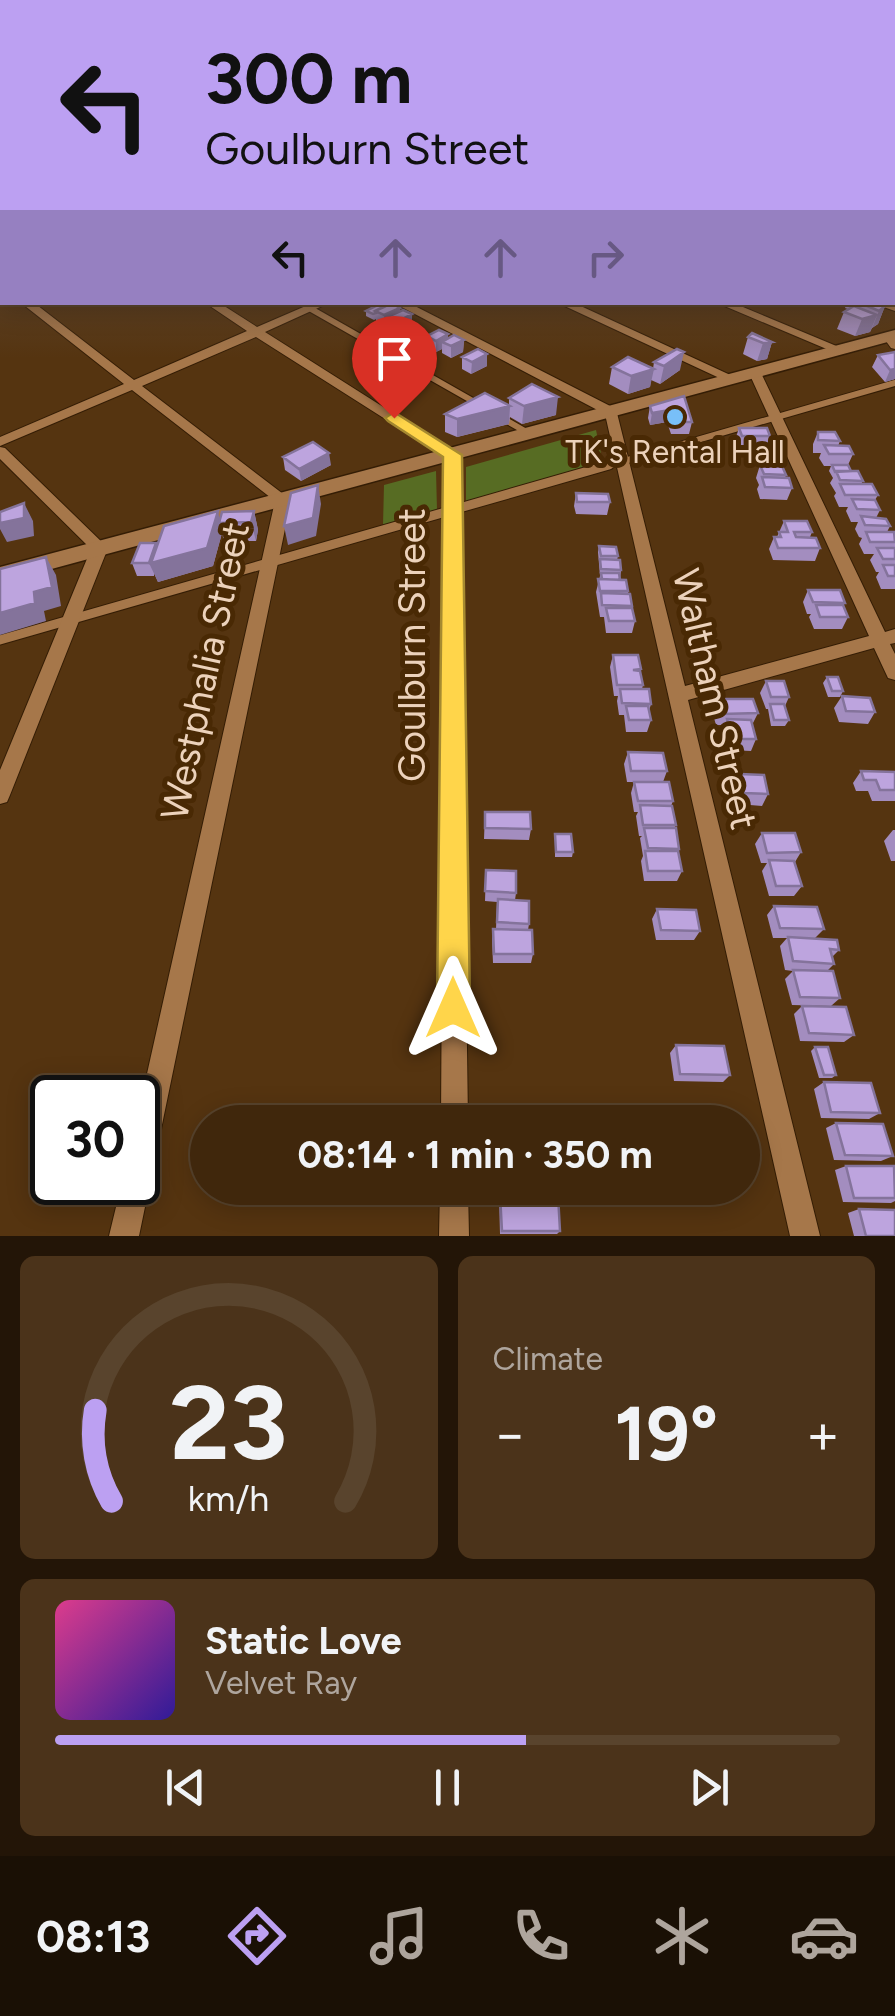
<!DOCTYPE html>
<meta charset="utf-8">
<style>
body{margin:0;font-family:Figtree,sans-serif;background:#4b331a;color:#f1f3f6;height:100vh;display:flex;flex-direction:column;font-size:38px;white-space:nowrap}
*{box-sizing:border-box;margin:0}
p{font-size:32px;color:#aea59d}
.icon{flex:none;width:55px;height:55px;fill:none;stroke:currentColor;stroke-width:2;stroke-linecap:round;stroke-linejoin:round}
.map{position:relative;height:1236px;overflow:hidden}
.sheet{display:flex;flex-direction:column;gap:20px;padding:20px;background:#231507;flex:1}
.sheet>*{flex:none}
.top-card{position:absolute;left:0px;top:0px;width:895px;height:305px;box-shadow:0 5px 25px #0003,0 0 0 2px #59442d;background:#bca0f2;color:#111;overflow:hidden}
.speed{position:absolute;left:30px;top:1075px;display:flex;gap:20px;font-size:50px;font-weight:700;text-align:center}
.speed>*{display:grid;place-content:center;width:130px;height:130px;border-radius:50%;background:#40270c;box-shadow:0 5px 25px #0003,0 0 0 2px #59442d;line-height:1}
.speed .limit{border:5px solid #111;border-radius:15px;background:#fff;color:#111}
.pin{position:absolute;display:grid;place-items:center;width:85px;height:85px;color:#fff;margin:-102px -42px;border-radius:50% 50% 50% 0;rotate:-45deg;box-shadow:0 0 10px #0007}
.pin .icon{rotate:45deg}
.me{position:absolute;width:110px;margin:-55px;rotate:0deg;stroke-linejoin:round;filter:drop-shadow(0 0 8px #0008)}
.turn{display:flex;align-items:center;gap:35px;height:210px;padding:0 40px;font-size:45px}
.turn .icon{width:130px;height:130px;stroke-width:2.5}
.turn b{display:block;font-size:70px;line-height:85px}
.lanes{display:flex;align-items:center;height:95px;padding:0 40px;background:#0003;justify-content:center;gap:50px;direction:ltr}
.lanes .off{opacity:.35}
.big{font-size:75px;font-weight:700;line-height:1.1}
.sheet .widget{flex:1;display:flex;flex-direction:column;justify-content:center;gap:15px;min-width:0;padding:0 35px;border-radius:15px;background:#4b331a}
.sheet .dial{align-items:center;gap:0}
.dial svg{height:260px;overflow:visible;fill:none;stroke:#59442d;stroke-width:7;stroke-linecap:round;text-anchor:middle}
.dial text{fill:#f1f3f6;stroke:none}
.song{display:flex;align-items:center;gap:30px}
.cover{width:120px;height:120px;border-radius:15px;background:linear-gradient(135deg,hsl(330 70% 55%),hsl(250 70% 35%))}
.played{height:10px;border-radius:5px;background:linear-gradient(90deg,#bca0f2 60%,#59442d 60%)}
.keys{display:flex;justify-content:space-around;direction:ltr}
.heat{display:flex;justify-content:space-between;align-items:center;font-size:55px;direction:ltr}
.sheet .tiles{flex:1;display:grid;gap:20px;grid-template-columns:1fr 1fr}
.widget:last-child{grid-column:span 2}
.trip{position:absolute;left:190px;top:1105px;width:570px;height:100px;border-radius:50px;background:#40270c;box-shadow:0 5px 25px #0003,0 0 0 2px #59442d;font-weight:700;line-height:100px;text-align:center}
.dock{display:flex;height:160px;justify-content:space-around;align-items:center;background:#1a1005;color:#aea59d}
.dock .icon{width:70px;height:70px}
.dock .active{color:#bca0f2}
.dock b{font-size:45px;color:#f1f3f6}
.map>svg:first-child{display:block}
.green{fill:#576c23}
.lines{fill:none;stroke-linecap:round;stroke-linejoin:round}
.service-far1-casing{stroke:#341d05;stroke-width:8}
.service-casing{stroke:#341d05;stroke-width:11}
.minor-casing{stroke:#341d05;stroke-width:2}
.tertiary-casing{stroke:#341d05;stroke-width:3}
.service-far1{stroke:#a6774a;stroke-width:6}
.service{stroke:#a6774a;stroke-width:9}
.minor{fill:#a6774a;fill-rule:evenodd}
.tertiary{fill:#a6774a;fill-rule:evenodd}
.wall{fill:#a38dbf}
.shaded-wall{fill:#84739b}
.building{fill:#bda4de;stroke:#84739b;stroke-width:2.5}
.route{fill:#ffd54a;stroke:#a68a30;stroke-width:2.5}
.poi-dot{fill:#78bff8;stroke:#492904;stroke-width:4}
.labels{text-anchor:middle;stroke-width:10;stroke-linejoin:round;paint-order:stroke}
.far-poi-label{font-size:32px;fill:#ecd2bb;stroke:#492904}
.street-label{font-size:38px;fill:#ecd2bb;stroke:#492904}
</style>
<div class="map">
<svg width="895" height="1236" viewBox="0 0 895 1236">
<rect width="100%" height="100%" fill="#553410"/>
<path class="green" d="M596,430L603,463L466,502V467Z
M436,471L437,510L383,525L384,485Z"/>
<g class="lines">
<g class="service-far1-casing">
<path id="service-far1" d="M311,309L478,404
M500,417L530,434
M600,468L895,383"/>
</g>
<g class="service-casing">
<path id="service" d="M0,640L609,465"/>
</g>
<g class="minor-casing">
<path id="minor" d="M892,185H895V190H892Z
M892,208L895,209V215L892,214Z
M0,240H2V246H0Z
M892,252L895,253V259H892Z
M0,280H2V288H0Z
M20,302H33L134,380L247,331L204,302H218L257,327L315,302H331L265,332L459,455L468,1122H441L445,457L256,337L142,386L291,500L139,1236H109L122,1182H138V1114L275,501L132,390L0,446V437L124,384Z
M392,302H407L616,409L685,686L869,636L749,373L750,370L761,373L885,632L895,629V643L890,644L895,654V680L888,678L874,648L688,700L820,1236H790L605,414Z
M556,302H572L739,379L738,382H728Z
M715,302H731L846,350L836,353Z
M874,302L895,304V311L875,304Z
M889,333L895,337V349L891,348L883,337Z
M0,447L5,448L108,548L10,795L7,802L0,804V770L91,549L0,459Z
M440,1188H468L469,1236H439Z"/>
</g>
<g class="tertiary-casing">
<path id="tertiary" d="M895,330V340L0,583V567Z"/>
</g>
<use href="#service-far1" class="service-far1"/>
<use href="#service" class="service"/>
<use href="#minor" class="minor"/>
<use href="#tertiary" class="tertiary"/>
</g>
<path class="wall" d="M847,302H876L885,306L878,324L872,328L870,332L855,336L837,329L844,312L848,309L845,308Z
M366,311H400L412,314V324L421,328V334L406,339L399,335V332L396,333L387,329V326L385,327L376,322V319L374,320L366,316Z
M427,336L464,340L463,352L451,358L442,353V349L436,352L427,348Z
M748,337L772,342L767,359L757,361L743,354Z
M895,352V379L885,382L872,367L878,355Z
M487,354V366L471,374L462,369V357Z
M654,362L680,370L660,384L651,380L650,387L628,394L609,384L612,367L653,369Z
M684,396L692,422L689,434H671L667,422L650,425L648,418L650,406Z
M509,398L556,415L522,424L510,417L509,424L457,437L445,432V414L509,405Z
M739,428L770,436L766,448H738L735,440Z
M818,432L840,441L838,446L853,454L848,465L851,471L863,481L861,484L878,495L875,500L880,510L876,518L890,526L887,532L895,534V589H881L876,577L879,572H876L870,560L874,554H864L859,544L862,538L859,537L855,529L858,522H851L846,511L848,507H839L834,496L836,493L830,483L833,478L829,471L831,466H824L819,458L821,453H813V444Z
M283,457L331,465L301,481L285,470Z
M760,465L786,475L785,478L792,488L787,500L760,499L757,489L759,485L756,478Z
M576,493L610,502L607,515L576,514L574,506Z
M254,511L258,530L256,541H224L222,533L213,566L158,582L154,573V576H137L132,563L157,545L220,519Z
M784,521L812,532L810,537L820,548L815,561L773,560L769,549L774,537H777Z
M599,546L618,556L617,560L621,570L620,580L628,591V594L635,621L632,633H606L604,617H600L596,592L600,576L598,552Z
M808,590L845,603L843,606L848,617L842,629H814L809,617L811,614H807L803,602Z
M613,655L640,671L643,685L642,689L651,704L649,711L651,720L647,732H626L624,715H619L617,701L618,696H614L610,667Z
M827,677L843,691L840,697H828L823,683Z
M766,681L789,697L785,706L789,720L785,726H771L768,709H766L760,693Z
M842,696L875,712L868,724L839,722L834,708Z
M717,699L758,713L752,725L756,739L751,751L727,750L722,731L725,725H716L712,711Z
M628,752L667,771L663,782L673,801L671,806L676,825L674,828L679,849L678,851L682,871L677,881H644L641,861L643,856L640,838L642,836H639L636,816L638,812H634L631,793L634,782H627L624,764Z
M861,771L895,772V801H872L868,791H856L853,783Z
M740,774L768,794L762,806L738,804L734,785Z
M485,812L531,829L529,840L484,839Z
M893,830H895V861H891L884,841Z
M762,833L801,852L795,862L802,886L794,896H769L762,871L767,863H761L755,844Z
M555,834L573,852L572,857H555Z
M486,870L516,893L515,900L529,924L528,930L533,954L531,963H493L492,939L493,929H496L497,902L485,901Z
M774,906L824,929L815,938L839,950L832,957L834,964L827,971L840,998L831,1006L792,1005L785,979L793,971L785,970L780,946L787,938H773L767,915Z
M657,909L700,931L694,940H656L652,919Z
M802,1006L854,1035L844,1042L800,1041L794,1014Z
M676,1045L730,1075L723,1082L674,1081L670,1053Z
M815,1047L836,1075L832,1078H819L811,1051Z
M824,1082L880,1113L869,1119L821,1118L814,1089Z
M836,1123L893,1156L881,1161L834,1160L826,1128Z
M846,1166L895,1170V1201L891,1203L843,1202L835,1170Z
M500,1194L560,1231L557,1234H500L499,1198Z
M859,1209L895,1236H854L848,1213Z"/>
<path class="shaded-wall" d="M885,306L878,324L872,328L879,311Z
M400,308V319L387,317V326L385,327L384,315Z
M412,314V326L399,329V332L396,333V322Z
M877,315L870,332L855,336L862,319Z
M421,328V334L406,339V333Z
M448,334V345L442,342V349L436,352V341Z
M464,340L463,352L451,358V346Z
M772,342L767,359L757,361L763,343Z
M684,352L680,370L660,384L664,366Z
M487,354V366L471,374L472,362Z
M654,369L650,387L628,394L631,376Z
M895,369V379L885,382L890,370Z
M558,397L556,415L522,424L524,406Z
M510,406L509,424L457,437V419Z
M670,410L667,422L650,425L652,413Z
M329,453L331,465L301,481L299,469Z
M318,485L321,504L316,536L288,545L284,526Z
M24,503L33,521L34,536L7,542L0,529V523Z
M218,511L222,533L213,566L158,582L149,563L156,543L161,555Z
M254,511L258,530L256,541L251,522Z
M46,557L56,575L61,606L44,611L46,621L0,635V613L34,592Z"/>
<path class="building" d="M858,302H876L885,306L879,311Z
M391,303L400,308L384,315L375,311Z
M380,304L384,307L375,311L376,313L373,314L366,311Z
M854,306L877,315L862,319L844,312Z
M403,310L412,314L396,322L387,317Z
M414,323L421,328L406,333L399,329Z
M439,330L448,334L436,341L427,336Z
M752,333L772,342L763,343L748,337Z
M454,335L464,340L451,346L442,342Z
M478,349L487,354L472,362L462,357Z
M677,349L684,352L664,366L654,362Z
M895,352V369L890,370L878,355Z
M628,357L654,369L631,376L612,367Z
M532,384L558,397L524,406L509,398Z
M485,393L510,406L457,419L445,414Z
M684,396L692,422H674L670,410L652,413L650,406Z
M739,428H767L770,436H742Z
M818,432H835L840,441L818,440Z
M313,442L329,453L299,469L283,457Z
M824,445L849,446L853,454H829Z
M760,465L782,466L786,475L764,474Z
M832,465H848L851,471L835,472Z
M836,471H858L863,481L840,480Z
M762,477L789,478L792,488L765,487Z
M840,484H872L878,495H845Z
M318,485L313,518L284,526L291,493Z
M576,493L608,494L610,502H577Z
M852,499L875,500L880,510L857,509Z
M24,503V518L0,523V512Z
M218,511L207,548L151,563L164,526Z
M254,511L251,522L219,523L222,512Z
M861,516L886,519L890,526L865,525Z
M784,521H807L812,532H794L796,537L816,538L820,548H778L774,537H781L779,532H788Z
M866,532H894L895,542H870Z
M140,543H156L149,563H132Z
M599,546L616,547L618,556H601Z
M877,548H895V559H883Z
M46,557L52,587L34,592L35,603L0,613V569Z
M600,559L620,560L621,570L601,569Z
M883,565H895V576H888Z
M601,573H619L620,580L602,579Z
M598,579L626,580L628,591H600Z
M808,590H840L845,603L813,602Z
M601,593L630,594L632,606L602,605Z
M816,605H843L848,617H820Z
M606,608H632L635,621H609Z
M613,655H638L641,669L633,670L640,671L643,685H617Z
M827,677H838L843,691H832Z
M766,681H784L789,697H771Z
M620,689H649L651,704L622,703Z
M842,696L870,698L875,712L846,711Z
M717,699H753L758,713L721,714Z
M770,704H784L789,720H774Z
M626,706H648L651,720H629Z
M727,719L751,720L756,739H732Z
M628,752L663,753L667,771H631Z
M861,771L895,772V790H880L876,780H864Z
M740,774L764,775L768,794L744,793Z
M634,782H669L673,801H638Z
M640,805L672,806L676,825H643Z
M485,812H530L531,829L485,828Z
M644,828H676L679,849L648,848Z
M762,833H795L801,852L767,853Z
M555,834H571L573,852H556Z
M645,851H678L682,871H648Z
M769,860L794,861L802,886H776Z
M486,870L516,871V893L485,891Z
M498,899L529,901V924L497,922Z
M774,906L817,907L824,929L780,928Z
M657,909L696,910L700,931L661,930Z
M493,929L532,930L533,954H494Z
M788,937L837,940L839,950L830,949L834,964L793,961Z
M793,970L833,971L840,998L800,997Z
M802,1006L846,1007L854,1035L809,1033Z
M676,1045L724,1046L730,1075L680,1074Z
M815,1047H828L836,1075H824Z
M824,1082L871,1083L880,1113L831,1112Z
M836,1123L883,1124L893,1156L845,1155Z
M846,1166H894L895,1198H854Z
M500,1194L558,1195L560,1231H502Z
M859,1209L895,1210V1236H866Z"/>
<linearGradient id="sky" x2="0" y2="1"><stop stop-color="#2f1d09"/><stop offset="0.52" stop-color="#625042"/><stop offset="1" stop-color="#625042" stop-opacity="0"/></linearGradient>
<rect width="895" height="358" fill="url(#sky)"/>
<path class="route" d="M394,412L462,455L470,1008L465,1019L453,1024L442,1019L437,1008L443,457L388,421L385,418Z"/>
<circle class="poi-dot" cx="675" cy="417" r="10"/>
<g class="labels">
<g class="far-poi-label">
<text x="675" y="463">TK's Rental Hall</text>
</g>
<g class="street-label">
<text transform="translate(412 645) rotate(-90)" y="13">Goulburn Street</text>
<text transform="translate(205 671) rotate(-78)" y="13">Westphalia Street</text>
<text transform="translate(715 699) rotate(77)" y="13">Waltham Street</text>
</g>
</g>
</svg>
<div class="speed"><div class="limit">30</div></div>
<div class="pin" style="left:394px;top:418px;background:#d93025"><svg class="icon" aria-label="arrive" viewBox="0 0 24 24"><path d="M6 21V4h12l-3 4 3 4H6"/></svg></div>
<svg class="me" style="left:453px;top:1008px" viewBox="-20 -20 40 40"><path d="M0-17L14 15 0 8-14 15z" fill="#ffd54a" stroke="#fff" stroke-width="4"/></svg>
<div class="trip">08:14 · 1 min · 350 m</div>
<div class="top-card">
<div class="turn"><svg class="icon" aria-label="left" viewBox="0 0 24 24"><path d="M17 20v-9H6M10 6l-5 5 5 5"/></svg><div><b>300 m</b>Goulburn Street</div></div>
<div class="lanes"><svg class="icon" aria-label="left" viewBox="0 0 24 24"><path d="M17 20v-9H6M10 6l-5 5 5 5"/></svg><svg class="icon off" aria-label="ahead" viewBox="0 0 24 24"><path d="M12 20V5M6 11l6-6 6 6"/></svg><svg class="icon off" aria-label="ahead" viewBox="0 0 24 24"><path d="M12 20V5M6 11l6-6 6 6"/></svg><svg class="icon off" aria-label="right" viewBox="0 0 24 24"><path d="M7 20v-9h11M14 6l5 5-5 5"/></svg></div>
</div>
</div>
<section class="sheet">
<div class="tiles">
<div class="widget dial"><svg viewBox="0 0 100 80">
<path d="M14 69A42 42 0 1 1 86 69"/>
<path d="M14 69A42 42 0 0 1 9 41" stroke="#bca0f2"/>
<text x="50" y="56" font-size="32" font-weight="700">23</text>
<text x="50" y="72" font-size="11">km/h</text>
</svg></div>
<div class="widget"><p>Climate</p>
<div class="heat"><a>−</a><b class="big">19°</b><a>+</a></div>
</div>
<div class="widget">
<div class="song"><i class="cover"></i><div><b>Static Love</b><p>Velvet Ray</p></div></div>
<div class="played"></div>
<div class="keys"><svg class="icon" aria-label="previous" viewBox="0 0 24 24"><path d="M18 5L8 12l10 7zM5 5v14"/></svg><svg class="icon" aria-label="pause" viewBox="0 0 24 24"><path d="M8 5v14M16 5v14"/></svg><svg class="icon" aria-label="next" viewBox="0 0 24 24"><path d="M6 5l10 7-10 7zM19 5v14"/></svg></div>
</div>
</div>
</section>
<nav class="dock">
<b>08:13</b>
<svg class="icon active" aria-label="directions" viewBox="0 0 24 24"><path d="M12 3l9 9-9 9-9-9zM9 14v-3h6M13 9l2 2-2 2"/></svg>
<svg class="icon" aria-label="music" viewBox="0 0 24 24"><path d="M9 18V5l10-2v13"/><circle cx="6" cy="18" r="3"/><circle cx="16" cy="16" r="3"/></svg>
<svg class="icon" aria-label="phone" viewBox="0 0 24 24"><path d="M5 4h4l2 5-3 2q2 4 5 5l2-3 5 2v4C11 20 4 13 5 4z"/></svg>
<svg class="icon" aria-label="climate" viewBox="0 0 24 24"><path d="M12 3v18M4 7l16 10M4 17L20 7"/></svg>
<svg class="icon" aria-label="car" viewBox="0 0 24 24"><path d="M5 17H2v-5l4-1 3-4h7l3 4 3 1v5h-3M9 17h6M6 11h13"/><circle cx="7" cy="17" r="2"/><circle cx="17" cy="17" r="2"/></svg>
</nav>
